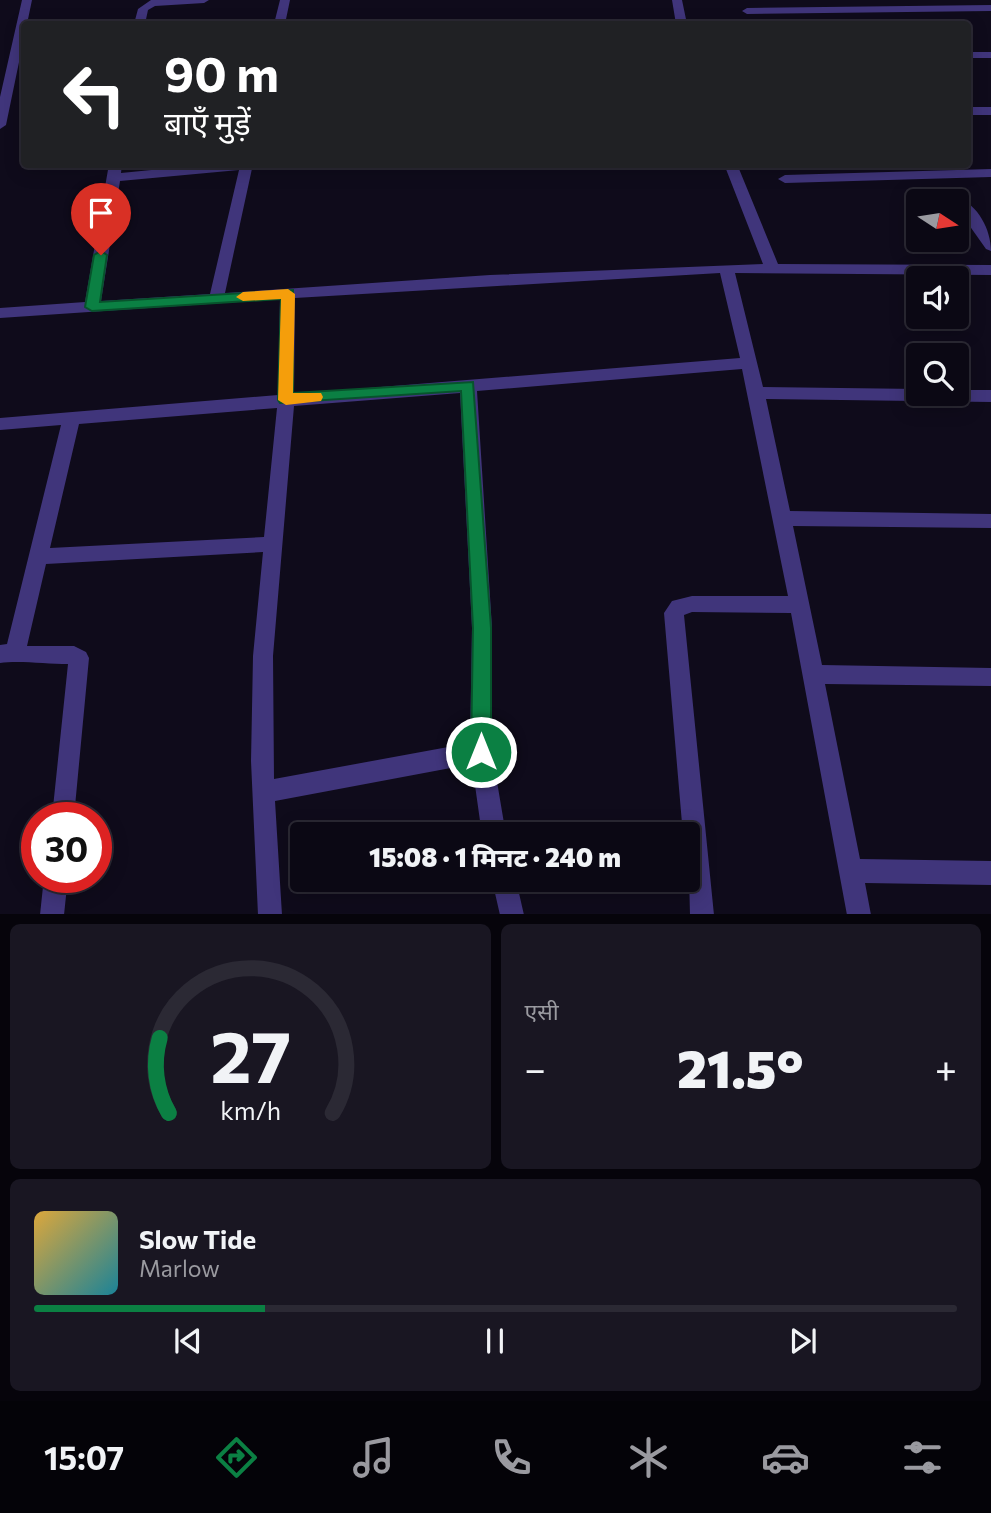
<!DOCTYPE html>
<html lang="hi">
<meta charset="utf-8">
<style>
body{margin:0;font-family:Commissioner,"Noto Sans Devanagari",sans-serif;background:#191622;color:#f1f3f6;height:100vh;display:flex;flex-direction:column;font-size:26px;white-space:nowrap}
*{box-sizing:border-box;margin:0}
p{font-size:23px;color:#9a9aa0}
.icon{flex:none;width:38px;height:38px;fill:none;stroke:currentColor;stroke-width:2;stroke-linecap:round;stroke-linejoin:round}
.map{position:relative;height:914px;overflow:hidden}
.drawer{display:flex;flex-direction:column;gap:10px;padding:10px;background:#06040b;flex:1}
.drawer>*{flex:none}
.top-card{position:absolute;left:21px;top:21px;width:950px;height:147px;border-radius:7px;box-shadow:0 4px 18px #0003,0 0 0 2px #2b2934;background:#202124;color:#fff;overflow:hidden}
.needle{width:46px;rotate:102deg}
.buttons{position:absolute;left:906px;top:189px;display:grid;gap:14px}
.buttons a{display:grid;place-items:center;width:63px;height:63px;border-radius:7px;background:#0b0814;box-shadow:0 4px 18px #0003,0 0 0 2px #2b2934;font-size:35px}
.speed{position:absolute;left:21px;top:802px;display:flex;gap:14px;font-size:35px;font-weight:700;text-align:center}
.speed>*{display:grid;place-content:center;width:91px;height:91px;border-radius:50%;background:#0b0814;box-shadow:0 4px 18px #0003,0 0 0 2px #2b2934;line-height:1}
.speed .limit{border:10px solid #d22;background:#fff;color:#111}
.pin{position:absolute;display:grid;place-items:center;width:60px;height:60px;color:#fff;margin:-72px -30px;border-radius:50% 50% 50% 0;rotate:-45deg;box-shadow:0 0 7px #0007}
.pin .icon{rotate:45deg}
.me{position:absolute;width:77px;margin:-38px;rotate:0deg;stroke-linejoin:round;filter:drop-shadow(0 0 5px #0008)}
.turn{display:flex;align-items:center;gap:24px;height:147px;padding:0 28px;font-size:32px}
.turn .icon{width:91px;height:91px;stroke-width:2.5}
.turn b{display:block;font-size:49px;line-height:60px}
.big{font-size:52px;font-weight:800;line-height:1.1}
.drawer .tile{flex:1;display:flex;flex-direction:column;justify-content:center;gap:10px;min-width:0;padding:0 24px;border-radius:10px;background:#191622}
.drawer .dial{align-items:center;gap:0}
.dial svg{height:182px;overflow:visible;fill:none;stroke:#2b2934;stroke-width:7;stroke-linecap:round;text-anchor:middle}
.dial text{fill:#f1f3f6;stroke:none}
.song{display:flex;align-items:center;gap:21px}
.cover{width:84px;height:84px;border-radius:10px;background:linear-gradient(135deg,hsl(40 70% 55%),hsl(190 70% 35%))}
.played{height:7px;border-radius:4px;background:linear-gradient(90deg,#0b8043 25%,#2b2934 25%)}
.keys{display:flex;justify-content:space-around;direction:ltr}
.heat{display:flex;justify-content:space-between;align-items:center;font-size:38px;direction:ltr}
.drawer .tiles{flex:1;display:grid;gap:10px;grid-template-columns:1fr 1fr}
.tile:last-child{grid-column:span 2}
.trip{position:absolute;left:290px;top:822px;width:410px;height:70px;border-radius:7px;background:#0b0814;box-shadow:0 4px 18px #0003,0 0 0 2px #2b2934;font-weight:800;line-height:70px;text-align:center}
.tab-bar{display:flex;height:112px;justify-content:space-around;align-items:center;background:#040308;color:#9a9aa0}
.tab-bar .icon{width:49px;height:49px}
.tab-bar .current{color:#0b8043}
.tab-bar b{font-size:32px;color:#f1f3f6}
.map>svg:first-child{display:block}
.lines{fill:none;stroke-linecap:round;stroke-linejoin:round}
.street{fill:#40357b;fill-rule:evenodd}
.route{fill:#0b8043;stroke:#07532c;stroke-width:2}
.slow{fill:#f59e0b}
</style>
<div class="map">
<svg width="991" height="915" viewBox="0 0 991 915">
<rect width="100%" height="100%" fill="#0f0b1b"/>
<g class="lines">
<path class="street" d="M22,0H32L27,24H24V38L6,125L0,129V97Z
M209,0L204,3L155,6L148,10L145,24H134L138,9L151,0Z
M280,0H290L285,24H274Z
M672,0H682L687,24H676Z
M991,5V11L747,14L742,11L747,8Z
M968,52H991V58H968Z
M968,107H991V115H968Z
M109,164H122L121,173L212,164H253L225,293L490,275L763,264L724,164H737L778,264L991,265V275L735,273L763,387L919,389V394H957V390H991V402L766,399L790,511L991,514V528L793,526L822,665L991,668V686L825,684L860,859L991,861V885L865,883L871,915H847L791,613L692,612L684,615L714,915H690L688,835H683L664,613L672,601L692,596H788L742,369L477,391L492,628V752L506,835H482L472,764L275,801L282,915H258L251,761L253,656L263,552L46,564L27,646H74L86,652L89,658L74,817H52L68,664C47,664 18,660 0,663V645L7,644L61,425L0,430V418L278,395L280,299L0,318V308L85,302ZM239,170L210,294L101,301L120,181ZM720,273L740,358L294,394L295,298ZM460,393L472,628L470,743L274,779L273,656L294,406ZM277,408L264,537L50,548L79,424Z
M991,169V177L785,183L778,179L785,175Z
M957,198C978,204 991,230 991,251L986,249L957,208V201H951Z
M44,877H68L64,915H40Z
M492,880H516L524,915H500Z"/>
</g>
<path class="route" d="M101,251L107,255L100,302L293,290V393L473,382L491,628V752L488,759L481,761L474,759L471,752L473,628L461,391L280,403L278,400L281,299L92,311L85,307L94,255Z"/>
<path class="slow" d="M288,289L295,294L293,393H321L323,397L321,401L286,405L278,400L281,299L243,301L236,297L243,292Z"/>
</svg>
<div class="buttons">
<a><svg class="needle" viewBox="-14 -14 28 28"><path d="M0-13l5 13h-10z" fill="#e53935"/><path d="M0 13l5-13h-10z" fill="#9a9aa0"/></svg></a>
<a><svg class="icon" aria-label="sound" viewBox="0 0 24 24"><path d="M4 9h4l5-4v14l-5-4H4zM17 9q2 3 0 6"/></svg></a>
<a><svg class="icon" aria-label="search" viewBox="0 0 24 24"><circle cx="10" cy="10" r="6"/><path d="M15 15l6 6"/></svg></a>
</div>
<div class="speed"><div class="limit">30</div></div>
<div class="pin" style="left:101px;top:255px;background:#d93025"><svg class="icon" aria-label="arrive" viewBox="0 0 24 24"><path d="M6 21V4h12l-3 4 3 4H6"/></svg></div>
<svg class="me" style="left:481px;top:752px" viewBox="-20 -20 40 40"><circle r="17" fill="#0b8043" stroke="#fff" stroke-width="3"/><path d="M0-11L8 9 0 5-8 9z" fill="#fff"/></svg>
<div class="trip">15:08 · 1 मिनट · 240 m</div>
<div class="top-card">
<div class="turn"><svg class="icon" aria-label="left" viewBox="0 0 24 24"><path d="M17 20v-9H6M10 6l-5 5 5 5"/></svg><div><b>90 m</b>बाएँ मुड़ें</div></div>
</div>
</div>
<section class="drawer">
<div class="tiles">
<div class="tile dial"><svg viewBox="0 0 100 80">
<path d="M14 69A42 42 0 1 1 86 69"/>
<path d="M14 69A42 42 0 0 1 10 36" stroke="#0b8043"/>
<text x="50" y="56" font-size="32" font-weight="700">27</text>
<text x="50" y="72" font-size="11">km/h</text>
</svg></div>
<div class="tile"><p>एसी</p>
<div class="heat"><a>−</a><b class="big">21.5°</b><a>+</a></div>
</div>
<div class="tile">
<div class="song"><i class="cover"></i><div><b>Slow Tide</b><p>Marlow</p></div></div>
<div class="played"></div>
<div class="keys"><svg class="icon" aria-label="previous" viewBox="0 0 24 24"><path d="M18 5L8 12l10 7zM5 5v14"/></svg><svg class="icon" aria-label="pause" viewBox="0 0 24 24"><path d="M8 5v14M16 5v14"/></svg><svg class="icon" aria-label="next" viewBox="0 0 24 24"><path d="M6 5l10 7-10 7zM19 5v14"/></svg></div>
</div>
</div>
</section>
<nav class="tab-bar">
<b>15:07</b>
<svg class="icon current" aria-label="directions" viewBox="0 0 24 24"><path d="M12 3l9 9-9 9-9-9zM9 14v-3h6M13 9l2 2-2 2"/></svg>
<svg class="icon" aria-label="music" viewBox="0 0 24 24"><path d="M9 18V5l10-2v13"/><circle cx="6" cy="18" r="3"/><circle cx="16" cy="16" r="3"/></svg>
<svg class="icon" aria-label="phone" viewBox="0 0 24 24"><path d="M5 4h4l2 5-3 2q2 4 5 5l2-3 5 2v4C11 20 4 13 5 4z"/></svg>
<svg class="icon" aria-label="climate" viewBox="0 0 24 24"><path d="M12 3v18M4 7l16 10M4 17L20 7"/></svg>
<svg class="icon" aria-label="car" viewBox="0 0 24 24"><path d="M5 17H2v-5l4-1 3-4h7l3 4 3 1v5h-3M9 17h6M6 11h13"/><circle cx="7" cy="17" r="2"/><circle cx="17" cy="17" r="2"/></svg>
<svg class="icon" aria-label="filters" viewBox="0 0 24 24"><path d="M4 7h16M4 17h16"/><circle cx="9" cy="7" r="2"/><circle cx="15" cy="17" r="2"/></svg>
</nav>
